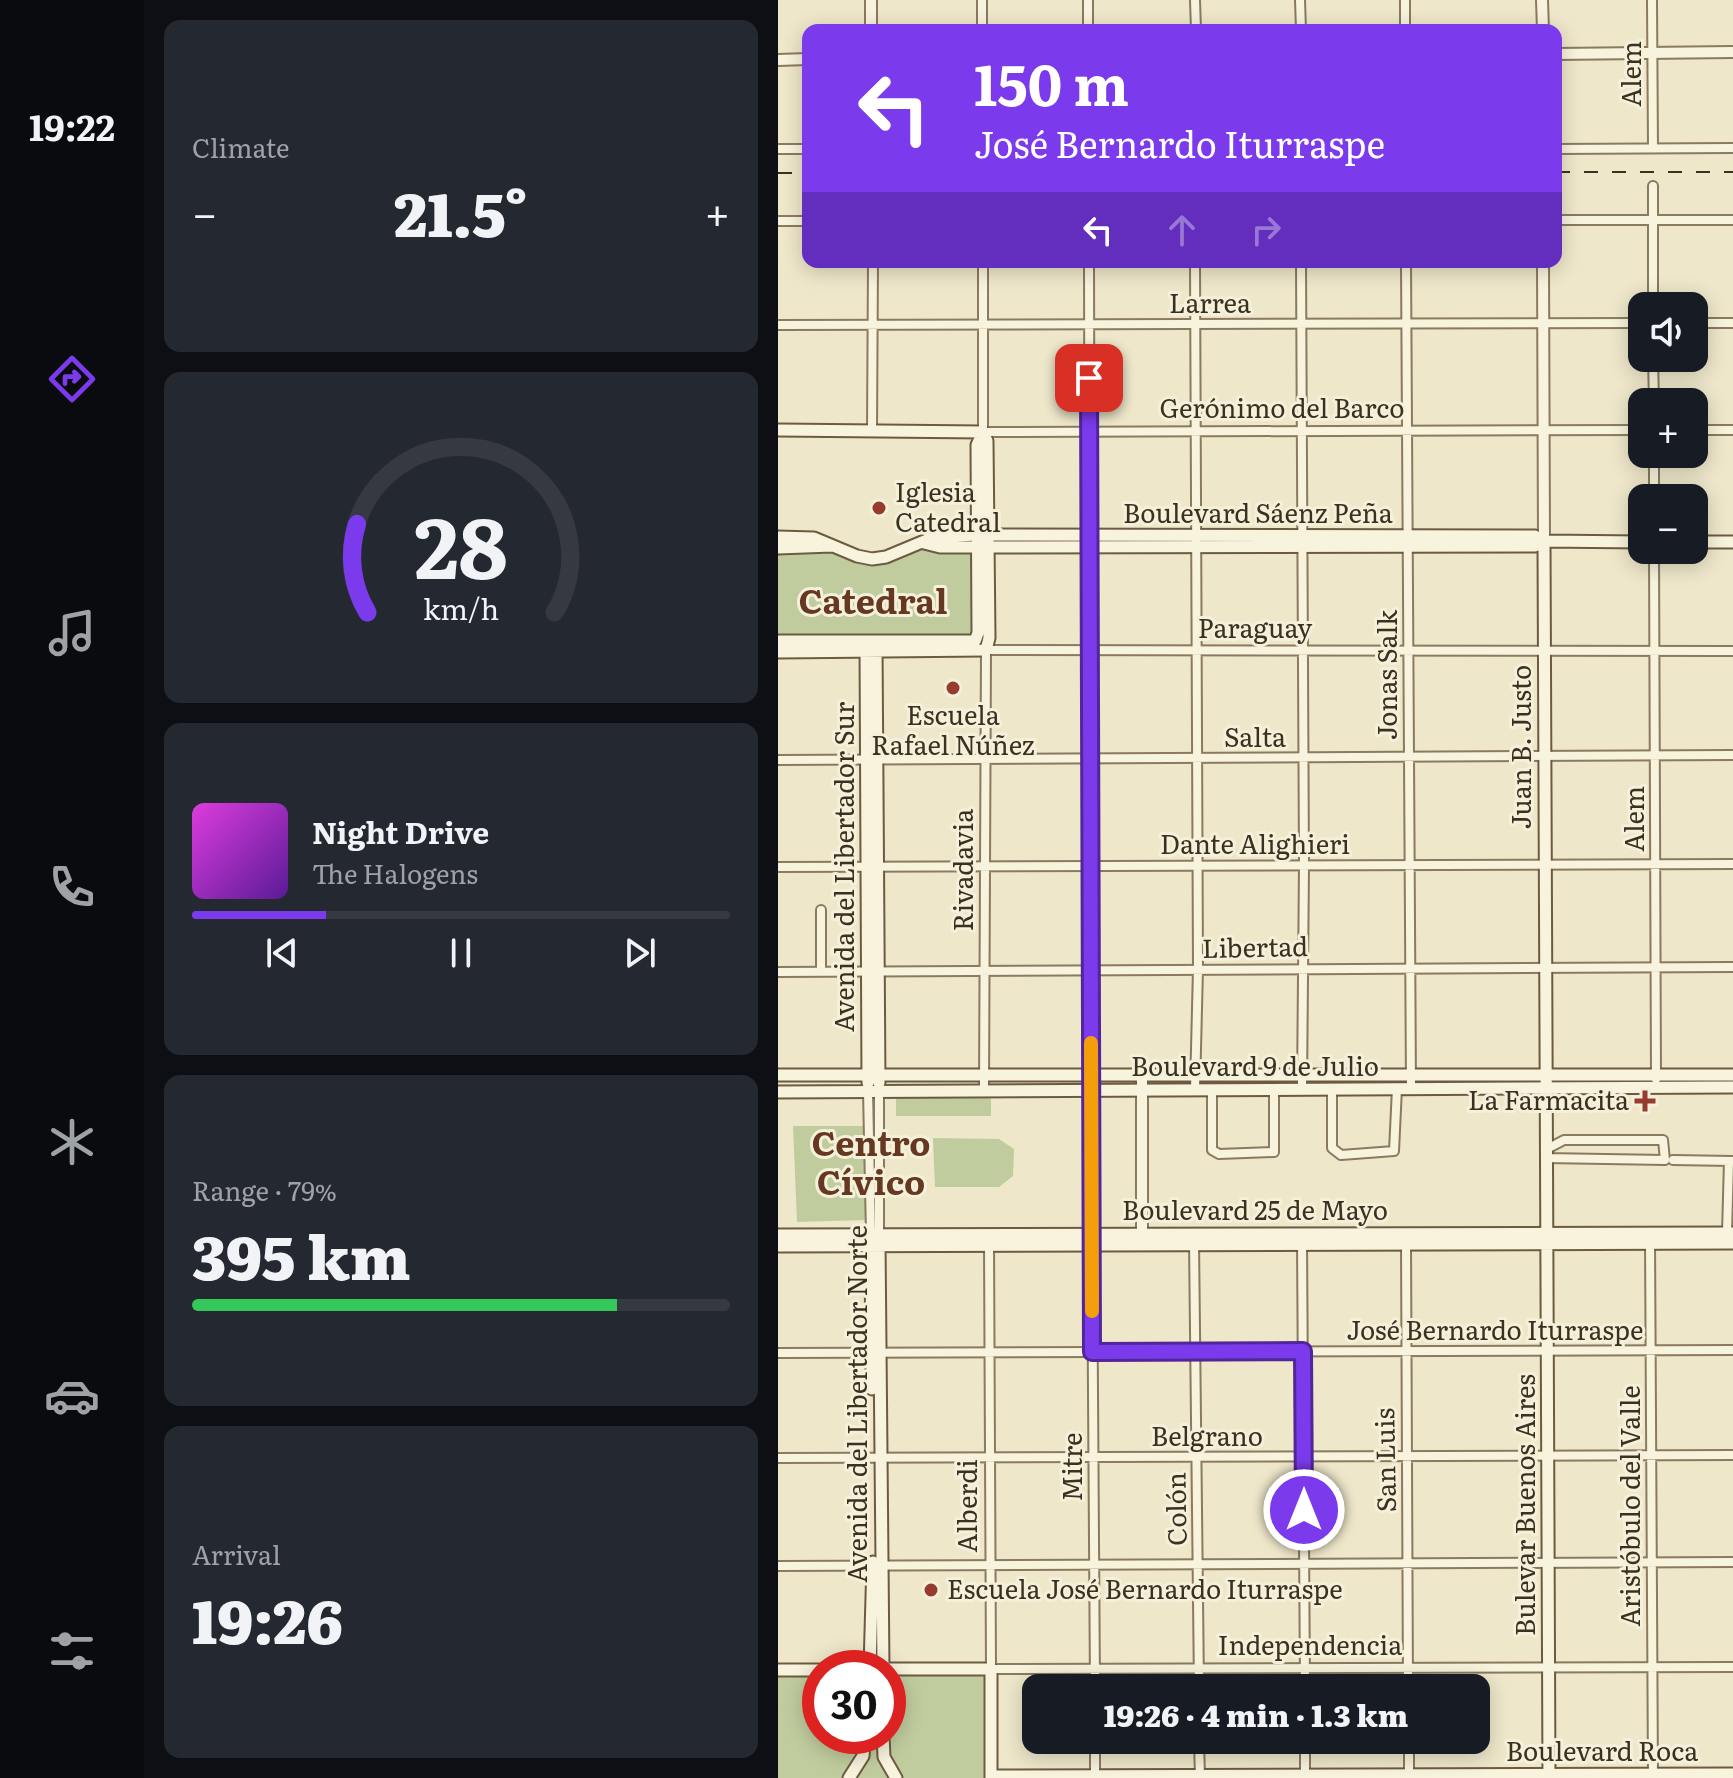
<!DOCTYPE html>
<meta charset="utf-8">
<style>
body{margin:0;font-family:Literata,serif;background:#242831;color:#f1f3f6;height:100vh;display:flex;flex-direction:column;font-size:30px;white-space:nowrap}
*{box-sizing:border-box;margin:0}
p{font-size:26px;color:#9ea1a6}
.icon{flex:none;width:44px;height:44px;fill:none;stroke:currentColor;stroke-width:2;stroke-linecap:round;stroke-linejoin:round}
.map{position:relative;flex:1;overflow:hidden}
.drawer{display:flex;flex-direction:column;gap:20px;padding:20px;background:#0d0f14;width:634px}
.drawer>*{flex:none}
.banner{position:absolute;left:24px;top:24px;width:760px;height:244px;border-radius:16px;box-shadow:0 4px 20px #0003;background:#7c3aed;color:#fff;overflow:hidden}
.buttons{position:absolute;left:850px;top:292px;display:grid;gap:16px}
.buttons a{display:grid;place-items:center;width:80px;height:80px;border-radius:16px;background:#171b24;box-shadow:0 4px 20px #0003;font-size:40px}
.speed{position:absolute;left:24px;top:1650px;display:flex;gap:16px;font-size:40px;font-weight:700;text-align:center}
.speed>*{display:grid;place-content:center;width:104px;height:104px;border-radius:50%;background:#171b24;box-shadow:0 4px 20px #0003;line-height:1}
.speed .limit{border:12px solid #d22;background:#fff;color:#111}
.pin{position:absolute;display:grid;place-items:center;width:68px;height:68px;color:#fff;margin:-34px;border-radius:16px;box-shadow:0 4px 12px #0006}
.me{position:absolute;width:88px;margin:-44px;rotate:0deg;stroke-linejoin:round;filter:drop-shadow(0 0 6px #0008)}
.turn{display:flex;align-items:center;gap:28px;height:168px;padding:0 40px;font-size:36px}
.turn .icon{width:104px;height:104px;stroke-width:2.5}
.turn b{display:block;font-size:56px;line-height:68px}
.lanes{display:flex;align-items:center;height:76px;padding:0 40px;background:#0003;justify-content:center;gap:40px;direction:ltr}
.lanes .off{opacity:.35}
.big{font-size:60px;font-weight:800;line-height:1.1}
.drawer .tile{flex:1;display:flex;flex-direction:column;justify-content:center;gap:12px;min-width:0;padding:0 28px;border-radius:16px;background:#242831}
.drawer .dial{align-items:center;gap:0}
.dial svg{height:208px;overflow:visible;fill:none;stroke:#363941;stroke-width:7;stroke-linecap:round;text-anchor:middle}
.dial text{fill:#f1f3f6;stroke:none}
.song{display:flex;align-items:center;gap:24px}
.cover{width:96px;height:96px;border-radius:12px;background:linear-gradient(135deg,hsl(300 70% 55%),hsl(270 70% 35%))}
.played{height:8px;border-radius:4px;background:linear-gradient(90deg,#7c3aed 25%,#363941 25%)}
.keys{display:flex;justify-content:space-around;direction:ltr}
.heat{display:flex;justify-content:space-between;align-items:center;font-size:44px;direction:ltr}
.charge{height:12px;border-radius:6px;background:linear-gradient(90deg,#34c759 79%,#363941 0)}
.trip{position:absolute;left:244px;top:1674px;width:468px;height:80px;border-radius:16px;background:#171b24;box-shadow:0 4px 20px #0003;font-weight:800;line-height:80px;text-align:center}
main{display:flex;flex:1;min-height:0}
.tabs{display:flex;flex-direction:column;width:144px;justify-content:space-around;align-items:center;background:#090b0e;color:#9ea1a6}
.tabs .icon{width:56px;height:56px}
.tabs .current{color:#7c3aed}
.tabs b{font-size:36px;color:#f1f3f6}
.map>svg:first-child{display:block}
.green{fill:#c1cc9e}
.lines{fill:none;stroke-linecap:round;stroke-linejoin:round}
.minor-casing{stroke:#8a7a5f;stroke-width:12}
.tertiary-casing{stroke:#8a7a5f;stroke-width:14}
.secondary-casing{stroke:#6c5b41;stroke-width:15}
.minor{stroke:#f8f3dd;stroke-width:8}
.tertiary{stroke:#f8f3dd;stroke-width:10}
.secondary{stroke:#f8f3dd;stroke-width:11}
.rail{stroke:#3b3121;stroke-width:2;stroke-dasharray:14 14;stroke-linecap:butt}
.route-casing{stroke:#51269a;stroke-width:20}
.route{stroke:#7c3aed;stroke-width:14}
.slow{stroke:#f59e0b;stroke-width:14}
.poi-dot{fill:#973b30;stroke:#f5f0d9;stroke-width:3}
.labels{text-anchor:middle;stroke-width:6;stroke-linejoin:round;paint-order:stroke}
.street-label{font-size:26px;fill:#3b3121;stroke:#f5f0d9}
.poi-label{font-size:26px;fill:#3b3121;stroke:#f5f0d9;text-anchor:start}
.district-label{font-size:34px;font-weight:bold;fill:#663822;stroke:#f5f0d9}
</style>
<main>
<nav class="tabs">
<b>19:22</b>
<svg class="icon current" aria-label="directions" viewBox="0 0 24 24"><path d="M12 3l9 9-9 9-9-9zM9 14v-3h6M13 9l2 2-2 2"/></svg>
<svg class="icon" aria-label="music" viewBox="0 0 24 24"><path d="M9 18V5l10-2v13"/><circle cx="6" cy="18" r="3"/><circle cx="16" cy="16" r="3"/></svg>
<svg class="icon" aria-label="phone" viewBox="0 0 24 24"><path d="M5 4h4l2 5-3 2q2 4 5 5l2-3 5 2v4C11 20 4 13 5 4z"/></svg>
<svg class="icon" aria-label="climate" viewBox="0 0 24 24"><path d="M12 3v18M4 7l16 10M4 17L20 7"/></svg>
<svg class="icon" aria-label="car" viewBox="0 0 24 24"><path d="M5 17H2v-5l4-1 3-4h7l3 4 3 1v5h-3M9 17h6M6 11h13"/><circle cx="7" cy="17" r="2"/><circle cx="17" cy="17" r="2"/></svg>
<svg class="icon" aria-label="filters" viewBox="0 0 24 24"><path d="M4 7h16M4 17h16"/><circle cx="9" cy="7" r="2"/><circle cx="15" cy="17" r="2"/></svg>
</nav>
<section class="drawer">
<div class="tile"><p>Climate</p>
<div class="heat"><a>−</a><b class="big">21.5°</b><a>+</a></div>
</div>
<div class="tile dial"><svg viewBox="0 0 100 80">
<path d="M14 69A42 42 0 1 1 86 69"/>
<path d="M14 69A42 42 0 0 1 10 35" stroke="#7c3aed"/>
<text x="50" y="56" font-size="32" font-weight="700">28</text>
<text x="50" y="72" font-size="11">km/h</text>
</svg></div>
<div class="tile">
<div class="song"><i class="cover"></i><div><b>Night Drive</b><p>The Halogens</p></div></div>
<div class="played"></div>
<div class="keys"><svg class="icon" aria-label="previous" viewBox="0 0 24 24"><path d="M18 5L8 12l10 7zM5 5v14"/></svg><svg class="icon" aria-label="pause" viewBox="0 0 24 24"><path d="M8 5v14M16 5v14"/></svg><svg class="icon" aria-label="next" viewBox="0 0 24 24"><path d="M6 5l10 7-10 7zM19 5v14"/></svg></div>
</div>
<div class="tile"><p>Range · 79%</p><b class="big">395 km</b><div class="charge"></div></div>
<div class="tile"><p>Arrival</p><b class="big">19:26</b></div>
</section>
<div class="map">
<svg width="955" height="1778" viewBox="0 0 955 1778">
<rect width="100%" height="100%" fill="#eee7ca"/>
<path class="green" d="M146,543L199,546V638L0,641V548L39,547L94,559Z
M213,1097V1116H118V1098Z
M15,1126H87L89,1220L19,1222Z
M155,1138L221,1139L236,1149L235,1176L221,1187H157Z
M110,1669H213V1778H118L108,1761Z
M0,1670H42V1736H87L71,1778H0Z
M90,1736H101L112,1778H78L89,1759Z"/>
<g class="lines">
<g class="minor-casing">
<path id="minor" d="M204,0V30
M310,0V30
M417,0L418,30
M522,0L523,30
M627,0V30
M874,0L875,148
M0,149H30
M778,149L955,148
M875,186V306
M778,220H955
M0,221H30
M205,262V432L864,430
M311,262L313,1076
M417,262L420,969L417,1089
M523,262L526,865L524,1088
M628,262L633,1088
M916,323H955
M0,325L864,323
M875,358L876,402
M916,430H955
M94,431L95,262
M876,454V498
M876,550L878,1079
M0,760L955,755
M0,867L955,864
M0,972L955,967
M43,972V910
M554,1088V1148L563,1155L616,1151L619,1088
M434,1089V1150L441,1154L496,1152V1089
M206,1090L208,650L955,651
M90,1091L93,1234
M101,1091V1234
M767,1150L786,1140H885L887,1160L767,1158
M895,1160L954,1161
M949,1233L951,1161
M872,1239L875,1777
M211,1240L213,1669L955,1667
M416,1241L421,1688
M524,1241L527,1688
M628,1241L630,1688
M314,1245L317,1688
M0,1353L955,1350
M0,1458L955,1455
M0,1566L955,1562
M317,1740V1778
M421,1740L422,1778
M527,1740V1777
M631,1740V1778"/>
</g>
<g class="tertiary-casing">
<path id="tertiary" d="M764,0L765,30
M93,30V0
M778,54L955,52
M0,60L30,59
M765,262L766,541
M313,1076L314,1239
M364,1239V1075"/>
</g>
<g class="secondary-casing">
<path id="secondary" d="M0,430L205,432
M205,432L209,441L211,638L208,650
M0,537L36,538L79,556L94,559L108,557L156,537L199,535L757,536L766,541L864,542
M766,541L771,1778
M916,542H955
M146,543L162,547H210L757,546L766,541
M0,548L54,546
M0,641H197
M197,641L200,633L199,445L205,432
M88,643L90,1083
M98,644L101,1083
M0,652L208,650
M0,1075H955
M0,1092L955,1087
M0,1235L955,1233
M93,1238L94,1389
M101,1241L105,1668
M0,1246L955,1243
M92,1668L95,1562
M110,1669H213V1778
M0,1670H42
M105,1736L106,1757L118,1778
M213,1776L955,1774
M71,1778L85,1756L87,1736"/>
</g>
<use href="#minor" class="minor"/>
<use href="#tertiary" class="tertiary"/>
<use href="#secondary" class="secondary"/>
<path class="rail" d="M778,172H955
M0,173H30"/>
</g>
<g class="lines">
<g class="route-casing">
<path id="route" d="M311,378L314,1352L525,1351L526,1510"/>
</g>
<use href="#route" class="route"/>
<path class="slow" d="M313,1043L314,1311"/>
</g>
<g class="poi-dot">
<circle cx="101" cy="508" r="8"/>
<circle cx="175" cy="688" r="8"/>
<path d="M863 1089h8v8h8v8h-8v8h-8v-8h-8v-8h8z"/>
<circle cx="153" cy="1590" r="8"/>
</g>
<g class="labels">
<g class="street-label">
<text transform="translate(854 74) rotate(-90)" y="9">Alem</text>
<text x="432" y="313">Larrea</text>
<text x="504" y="418">Gerónimo del Barco</text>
<text x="480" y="523">Boulevard Sáenz Peña</text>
<text x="477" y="638">Paraguay</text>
<text transform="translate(610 675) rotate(-90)" y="9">Jonas Salk</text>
<text x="477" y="747">Salta</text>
<text transform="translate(744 747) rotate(-90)" y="9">Juan B. Justo</text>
<text transform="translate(857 819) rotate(-90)" y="9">Alem</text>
<text x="477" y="854">Dante Alighieri</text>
<text transform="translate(67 867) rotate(-90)" y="9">Avenida del Libertador Sur</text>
<text transform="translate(186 870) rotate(-90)" y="9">Rivadavia</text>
<text transform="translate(477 948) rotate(-1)" y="9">Libertad</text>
<text x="477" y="1076">Boulevard 9 de Julio</text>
<text x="477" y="1220">Boulevard 25 de Mayo</text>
<text x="717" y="1340">José Bernardo Iturraspe</text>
<text transform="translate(80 1404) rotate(-90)" y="9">Avenida del Libertador Norte</text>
<text x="429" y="1446">Belgrano</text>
<text transform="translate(608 1460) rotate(-91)" y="9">San Luis</text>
<text transform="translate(295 1467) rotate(-90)" y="9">Mitre</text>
<text transform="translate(748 1505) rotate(-90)" y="9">Bulevar Buenos Aires</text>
<text transform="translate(190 1506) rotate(-90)" y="9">Alberdi</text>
<text transform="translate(853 1506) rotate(-90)" y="9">Aristóbulo del Valle</text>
<text transform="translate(399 1509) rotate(-91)" y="9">Colón</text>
<text x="532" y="1655">Independencia</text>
<text x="824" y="1761">Boulevard Roca</text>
</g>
<g class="poi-label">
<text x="117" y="502">Iglesia<tspan x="117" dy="30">Catedral</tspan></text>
<text x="175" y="725" text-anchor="middle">Escuela<tspan x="175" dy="30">Rafael Núñez</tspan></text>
<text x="851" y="1110" text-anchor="end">La Farmacita</text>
<text x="169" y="1599">Escuela José Bernardo Iturraspe</text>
</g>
<g class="district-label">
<text x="95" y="614">Catedral</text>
<text x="93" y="1156">Centro<tspan x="93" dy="39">Cívico</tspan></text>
</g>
</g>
</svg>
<div class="buttons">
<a><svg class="icon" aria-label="sound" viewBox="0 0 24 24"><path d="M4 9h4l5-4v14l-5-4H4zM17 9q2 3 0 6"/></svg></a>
<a>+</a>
<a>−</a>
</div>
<div class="speed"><div class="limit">30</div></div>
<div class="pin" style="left:311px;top:378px;background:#d93025"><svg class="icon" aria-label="arrive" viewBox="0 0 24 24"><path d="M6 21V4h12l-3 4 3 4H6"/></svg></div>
<svg class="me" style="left:526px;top:1510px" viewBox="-20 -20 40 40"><circle r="17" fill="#7c3aed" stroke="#fff" stroke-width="3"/><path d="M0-11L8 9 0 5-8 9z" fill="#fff"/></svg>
<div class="trip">19:26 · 4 min · 1.3 km</div>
<div class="banner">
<div class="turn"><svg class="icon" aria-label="left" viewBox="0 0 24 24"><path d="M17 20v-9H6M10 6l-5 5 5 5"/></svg><div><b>150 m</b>José Bernardo Iturraspe</div></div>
<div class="lanes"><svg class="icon" aria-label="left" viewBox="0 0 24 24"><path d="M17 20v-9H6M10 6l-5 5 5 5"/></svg><svg class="icon off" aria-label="ahead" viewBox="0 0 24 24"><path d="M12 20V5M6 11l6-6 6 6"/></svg><svg class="icon off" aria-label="right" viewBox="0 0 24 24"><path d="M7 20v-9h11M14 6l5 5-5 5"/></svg></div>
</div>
</div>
</main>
